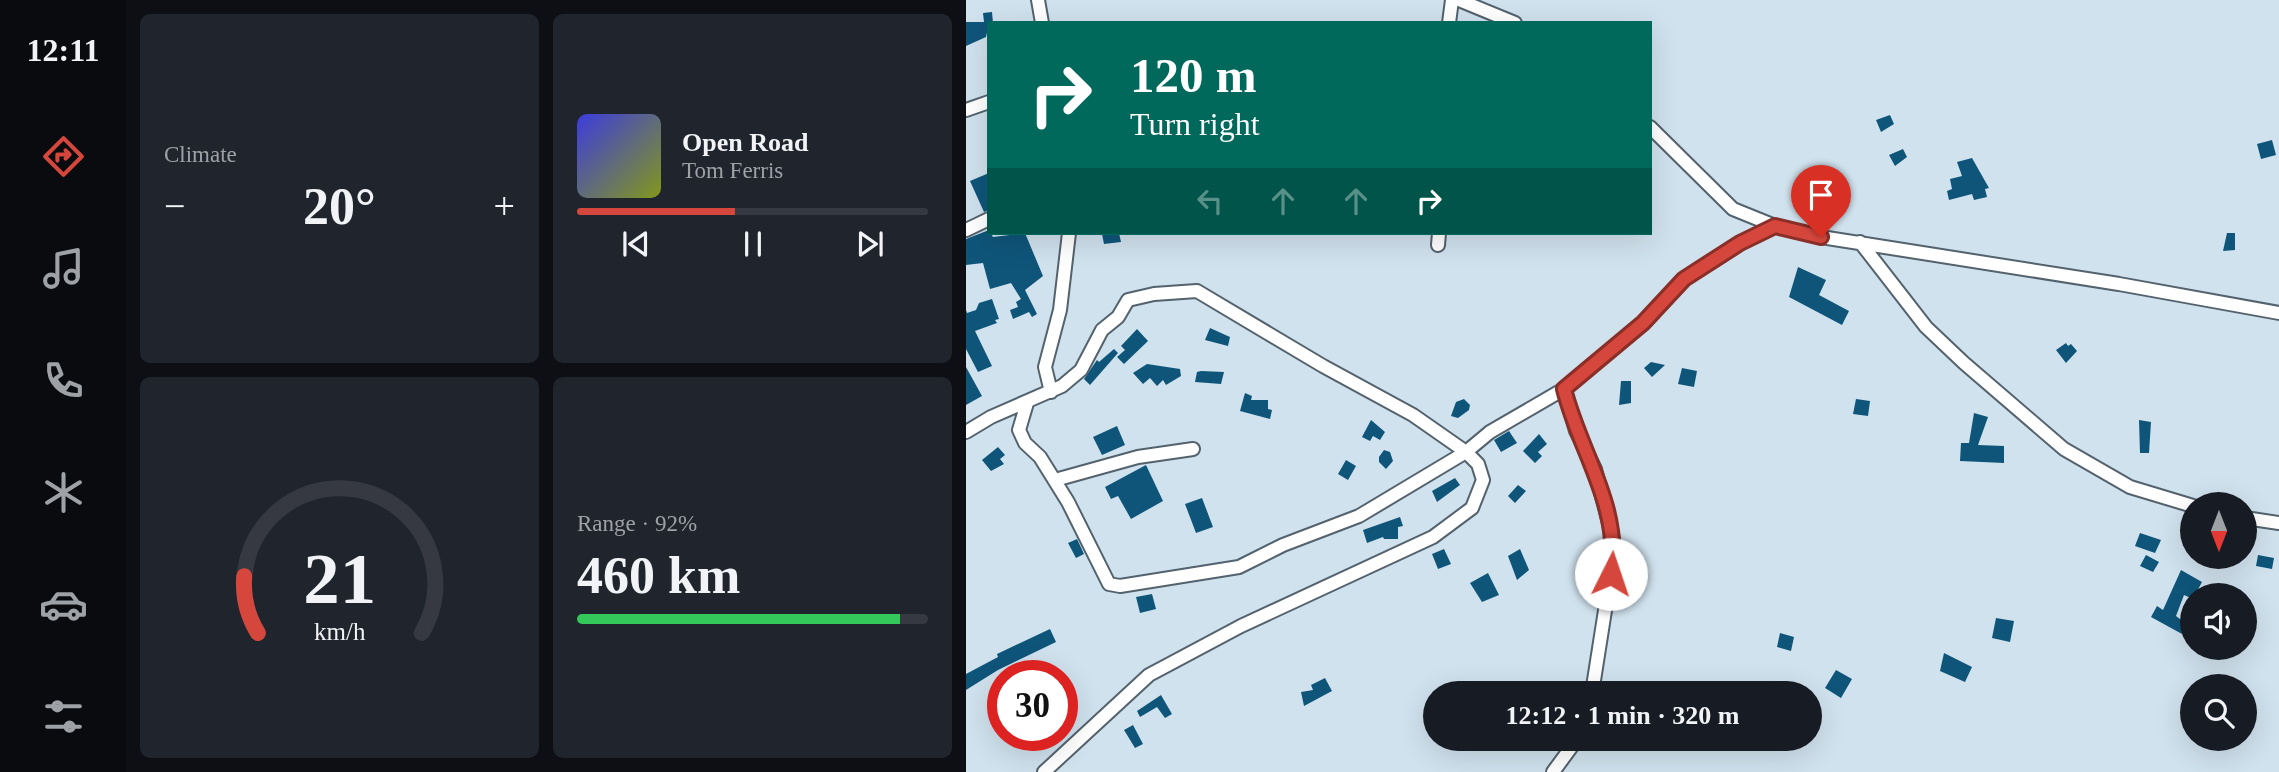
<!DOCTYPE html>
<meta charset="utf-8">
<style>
body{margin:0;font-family:Georgia,serif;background:#20242c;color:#f1f3f6;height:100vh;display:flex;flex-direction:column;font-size:26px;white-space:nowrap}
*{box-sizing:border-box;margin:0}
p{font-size:23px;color:#9ea1a6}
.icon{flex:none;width:38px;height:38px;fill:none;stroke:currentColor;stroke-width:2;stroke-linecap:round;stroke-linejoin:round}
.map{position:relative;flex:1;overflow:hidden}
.sheet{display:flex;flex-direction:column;gap:14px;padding:14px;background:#0d0f14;width:840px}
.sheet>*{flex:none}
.top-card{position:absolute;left:21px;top:21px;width:665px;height:214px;border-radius:0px;box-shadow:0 7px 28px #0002;background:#00695c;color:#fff;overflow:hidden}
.needle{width:46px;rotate:180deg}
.buttons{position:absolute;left:1214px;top:492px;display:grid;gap:14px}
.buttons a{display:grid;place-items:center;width:77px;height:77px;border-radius:50%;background:#171b24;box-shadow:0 7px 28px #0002;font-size:35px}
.speed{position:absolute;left:21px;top:660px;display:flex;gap:14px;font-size:35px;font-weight:700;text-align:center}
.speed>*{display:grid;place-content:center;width:91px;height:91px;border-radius:50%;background:#171b24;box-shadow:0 7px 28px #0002;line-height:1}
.speed .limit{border:10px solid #d22;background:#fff;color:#111}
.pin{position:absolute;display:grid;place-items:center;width:60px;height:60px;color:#fff;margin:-72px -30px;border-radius:50% 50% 50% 0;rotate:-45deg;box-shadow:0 0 7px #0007}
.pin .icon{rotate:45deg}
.me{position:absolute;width:77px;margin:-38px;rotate:4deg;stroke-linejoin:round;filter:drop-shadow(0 0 5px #0008)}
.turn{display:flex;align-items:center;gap:24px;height:147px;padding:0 28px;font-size:32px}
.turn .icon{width:91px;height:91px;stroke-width:2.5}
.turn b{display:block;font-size:49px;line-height:60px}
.lanes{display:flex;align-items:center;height:66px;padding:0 28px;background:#0003;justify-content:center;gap:35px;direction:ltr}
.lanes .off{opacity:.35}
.big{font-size:52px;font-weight:600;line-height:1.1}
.sheet .tile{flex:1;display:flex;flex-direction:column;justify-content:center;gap:10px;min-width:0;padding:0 24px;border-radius:10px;background:#20242c}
.sheet .dial{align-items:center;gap:0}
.dial svg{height:182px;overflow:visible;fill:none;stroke:#363941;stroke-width:7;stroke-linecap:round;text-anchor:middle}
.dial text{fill:#f1f3f6;stroke:none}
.song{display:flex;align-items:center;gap:21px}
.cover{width:84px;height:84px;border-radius:10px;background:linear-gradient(135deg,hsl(240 70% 55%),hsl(70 70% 35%))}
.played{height:7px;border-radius:4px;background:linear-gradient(90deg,#d5473d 45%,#363941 45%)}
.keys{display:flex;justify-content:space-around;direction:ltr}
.heat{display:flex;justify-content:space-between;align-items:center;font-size:38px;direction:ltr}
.charge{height:10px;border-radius:5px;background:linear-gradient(90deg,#34c759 92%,#363941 0)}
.sheet .tiles{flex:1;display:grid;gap:14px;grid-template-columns:repeat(2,1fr)}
.trip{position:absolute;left:457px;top:681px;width:399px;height:70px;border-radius:35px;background:#171b24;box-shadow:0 7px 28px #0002;font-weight:600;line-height:70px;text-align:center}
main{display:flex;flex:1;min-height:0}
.tab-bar{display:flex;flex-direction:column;width:126px;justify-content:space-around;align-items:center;background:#090b0e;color:#9ea1a6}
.tab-bar .icon{width:49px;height:49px}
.tab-bar .current{color:#d5473d}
.tab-bar b{font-size:32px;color:#f1f3f6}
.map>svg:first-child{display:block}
.building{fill:#0f557a}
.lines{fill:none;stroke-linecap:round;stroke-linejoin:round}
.minor-casing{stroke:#53626d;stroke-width:16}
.minor{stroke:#fff;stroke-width:12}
.route-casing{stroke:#8a2e28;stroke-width:18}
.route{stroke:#d5473d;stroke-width:12}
</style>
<main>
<nav class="tab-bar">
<b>12:11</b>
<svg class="icon current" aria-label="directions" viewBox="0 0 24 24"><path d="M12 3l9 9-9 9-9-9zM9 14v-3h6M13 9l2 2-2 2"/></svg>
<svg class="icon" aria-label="music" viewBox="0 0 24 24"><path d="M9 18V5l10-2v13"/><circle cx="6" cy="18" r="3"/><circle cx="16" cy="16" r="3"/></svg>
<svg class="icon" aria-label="phone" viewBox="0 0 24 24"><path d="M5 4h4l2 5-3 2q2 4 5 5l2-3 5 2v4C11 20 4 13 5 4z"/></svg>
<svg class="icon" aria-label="climate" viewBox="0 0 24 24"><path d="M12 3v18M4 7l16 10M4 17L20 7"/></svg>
<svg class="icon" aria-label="car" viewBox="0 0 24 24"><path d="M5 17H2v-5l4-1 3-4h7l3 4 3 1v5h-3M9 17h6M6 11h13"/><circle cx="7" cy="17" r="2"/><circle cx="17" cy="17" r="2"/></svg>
<svg class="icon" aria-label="filters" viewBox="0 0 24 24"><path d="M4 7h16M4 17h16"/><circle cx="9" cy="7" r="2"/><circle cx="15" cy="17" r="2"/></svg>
</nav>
<section class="sheet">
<div class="tiles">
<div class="tile"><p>Climate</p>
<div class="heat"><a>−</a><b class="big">20°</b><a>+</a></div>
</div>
<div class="tile">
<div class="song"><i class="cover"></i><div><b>Open Road</b><p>Tom Ferris</p></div></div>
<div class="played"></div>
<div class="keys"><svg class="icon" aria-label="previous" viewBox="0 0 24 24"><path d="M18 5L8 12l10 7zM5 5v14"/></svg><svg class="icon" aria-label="pause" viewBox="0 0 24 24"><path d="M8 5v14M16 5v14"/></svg><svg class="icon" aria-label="next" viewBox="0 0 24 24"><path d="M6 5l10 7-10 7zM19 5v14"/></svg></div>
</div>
<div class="tile dial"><svg viewBox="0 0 100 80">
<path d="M14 69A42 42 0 1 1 86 69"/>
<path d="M14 69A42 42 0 0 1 8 44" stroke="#d5473d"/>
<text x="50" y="56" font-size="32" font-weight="700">21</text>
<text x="50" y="72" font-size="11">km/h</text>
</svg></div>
<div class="tile"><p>Range · 92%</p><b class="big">460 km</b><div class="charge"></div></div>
</div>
</section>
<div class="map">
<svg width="1313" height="772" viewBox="0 0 1313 772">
<rect width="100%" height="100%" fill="#d0e2ee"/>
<path class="building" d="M26,12L27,23H23L20,37L0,46V22H18L17,13Z
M924,115L928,124L915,132L910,120Z
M1306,140L1310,155L1295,159L1291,144Z
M937,149L941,157L929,166L923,155Z
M1006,158L1023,188L1019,189L1021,197L1008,200L1006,194L983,200L981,191L986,189L984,179L996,176L991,162Z
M23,173V210L18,212L4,181Z
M23,230L27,237L59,233L77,276L59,290L71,314L66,317L63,312L47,319L44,310L52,307L50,302L55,299L45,283L24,289L17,263L0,265V239Z
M153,233L155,242L138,244L136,234Z
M1261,233H1269V250L1257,251Z
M832,267L860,280L853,295L883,311L876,325L823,297Z
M26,299L33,319L29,320L31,323L9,331L26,366L12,372L0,349V310L1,313L10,310L13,303Z
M244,328L264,337L262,346L239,340Z
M171,329L182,341L158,364L151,357L159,350L155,346Z
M1100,343L1102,346L1105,344L1111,351L1100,363L1090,350Z
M148,349L152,353L124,385L118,379L131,360L133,362Z
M685,362L699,365L686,377L678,368Z
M181,364L214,369L215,376L200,385L197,380L191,386L184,378L177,384L167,373Z
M0,367L16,396L0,405Z
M716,368L731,371L728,387L712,384Z
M235,371L258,372L255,384L229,382L231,372Z
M655,381H665V403L653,405Z
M279,393L286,396L285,400H302V409L306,410L304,419L274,411Z
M498,399L504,405L503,410L492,418L485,416L490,402Z
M890,399L904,401L902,416L887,414Z
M1008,413L1022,417L1012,445L1038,446V463L994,461L995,443H1003Z
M405,420L419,432L414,440L407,436L404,441L396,437Z
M1173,420L1185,422L1183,453H1174Z
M151,426L159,445L136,455L127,437Z
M543,431L551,443L535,452L528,440Z
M573,434L581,444L572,452L576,456L569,463L557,451Z
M32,447L39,455L34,459L38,464L25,471L16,460Z
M418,450L424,452L427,461L420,469L413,462V457Z
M380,460L390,466L382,480L372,474Z
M180,465L197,501L165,519L152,496L145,499L139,487Z
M489,478L494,485L471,502L466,491Z
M552,485L560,491L549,503L542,496Z
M236,498L247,527L230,533L219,504Z
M434,517L437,526L432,527V539H418L417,537L401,543L397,530Z
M1174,533L1195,540L1189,553L1169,546Z
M111,539L118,554L110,558L102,543Z
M478,549L485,564L472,569L466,554Z
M554,549L563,570L551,580L542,556Z
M1180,555L1193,562L1187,572L1174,566Z
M1292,555L1308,558L1306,569L1290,566Z
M1215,570L1236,582L1227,599L1218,595L1210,616L1227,629V640L1185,617L1191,606L1197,610Z
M522,573L533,595L516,602L504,583Z
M186,594L190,609L174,613L170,597Z
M1030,618L1048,621L1044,642L1026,638Z
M84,629L90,642L32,670L0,690V674L32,657L31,654Z
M814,633L828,637L825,651L811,647Z
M978,653L1006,667L999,682L974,671Z
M870,670L886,679L875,698L859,688Z
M359,678L366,691L338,706L335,692L347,690L345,685Z
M195,695L206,714L199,718L191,707L174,717L171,711Z
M167,725L177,744L169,748L158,730Z"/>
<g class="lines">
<g class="minor-casing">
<path id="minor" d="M72,0L76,23
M493,0L549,23
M483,23L486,0
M0,110L23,102
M684,127L767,209L809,226L855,237L1153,284L1313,313
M0,230L23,219
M894,242L960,327L998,363L1098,449L1164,487L1227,506
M472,245L473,233
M598,389L610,431L629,469L649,547L626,693
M85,392L79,367L94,310L103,233
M61,403L53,430L59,443L74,457L102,502L143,584L154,586L273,567L317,545L393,516L500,452L524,432L598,389L678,323L718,279L774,243L809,226
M0,432L25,417L96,386L115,370L136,330L152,317L162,300L188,294L231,291L357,366L447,415L500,452L512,464L517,480L506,508L467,537L275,626L183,675L78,772
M89,480L172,457L227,449
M1279,518L1313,523
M587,772L612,738"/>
</g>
<use href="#minor" class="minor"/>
</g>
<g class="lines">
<g class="route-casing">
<path id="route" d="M645,574C655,505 614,453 598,389L677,323L718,279L774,243L809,226L855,237"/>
</g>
<use href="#route" class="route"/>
</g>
</svg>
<div class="buttons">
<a><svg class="needle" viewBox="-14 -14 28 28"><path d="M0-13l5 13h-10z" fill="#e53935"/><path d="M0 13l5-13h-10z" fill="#9ea1a6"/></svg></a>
<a><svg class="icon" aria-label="sound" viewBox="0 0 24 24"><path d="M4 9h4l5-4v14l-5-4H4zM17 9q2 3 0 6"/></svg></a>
<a><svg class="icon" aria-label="search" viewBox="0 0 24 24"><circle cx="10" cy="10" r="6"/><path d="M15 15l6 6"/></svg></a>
</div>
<div class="speed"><div class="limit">30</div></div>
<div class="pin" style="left:855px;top:237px;background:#d93025"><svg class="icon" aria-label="arrive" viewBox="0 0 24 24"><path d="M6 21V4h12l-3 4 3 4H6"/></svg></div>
<svg class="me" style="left:645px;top:574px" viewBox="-20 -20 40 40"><circle r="19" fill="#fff"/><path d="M0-13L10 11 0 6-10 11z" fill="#d5473d"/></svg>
<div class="trip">12:12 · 1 min · 320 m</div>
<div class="top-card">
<div class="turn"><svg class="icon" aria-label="right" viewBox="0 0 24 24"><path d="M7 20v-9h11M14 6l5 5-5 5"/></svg><div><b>120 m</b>Turn right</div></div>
<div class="lanes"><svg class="icon off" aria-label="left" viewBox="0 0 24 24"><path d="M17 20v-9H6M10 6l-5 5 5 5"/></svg><svg class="icon off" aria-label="ahead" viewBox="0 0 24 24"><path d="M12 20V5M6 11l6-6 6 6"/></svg><svg class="icon off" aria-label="ahead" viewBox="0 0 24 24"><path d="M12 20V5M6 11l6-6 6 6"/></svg><svg class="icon" aria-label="right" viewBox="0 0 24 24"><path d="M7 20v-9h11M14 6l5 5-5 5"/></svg></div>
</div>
</div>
</main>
